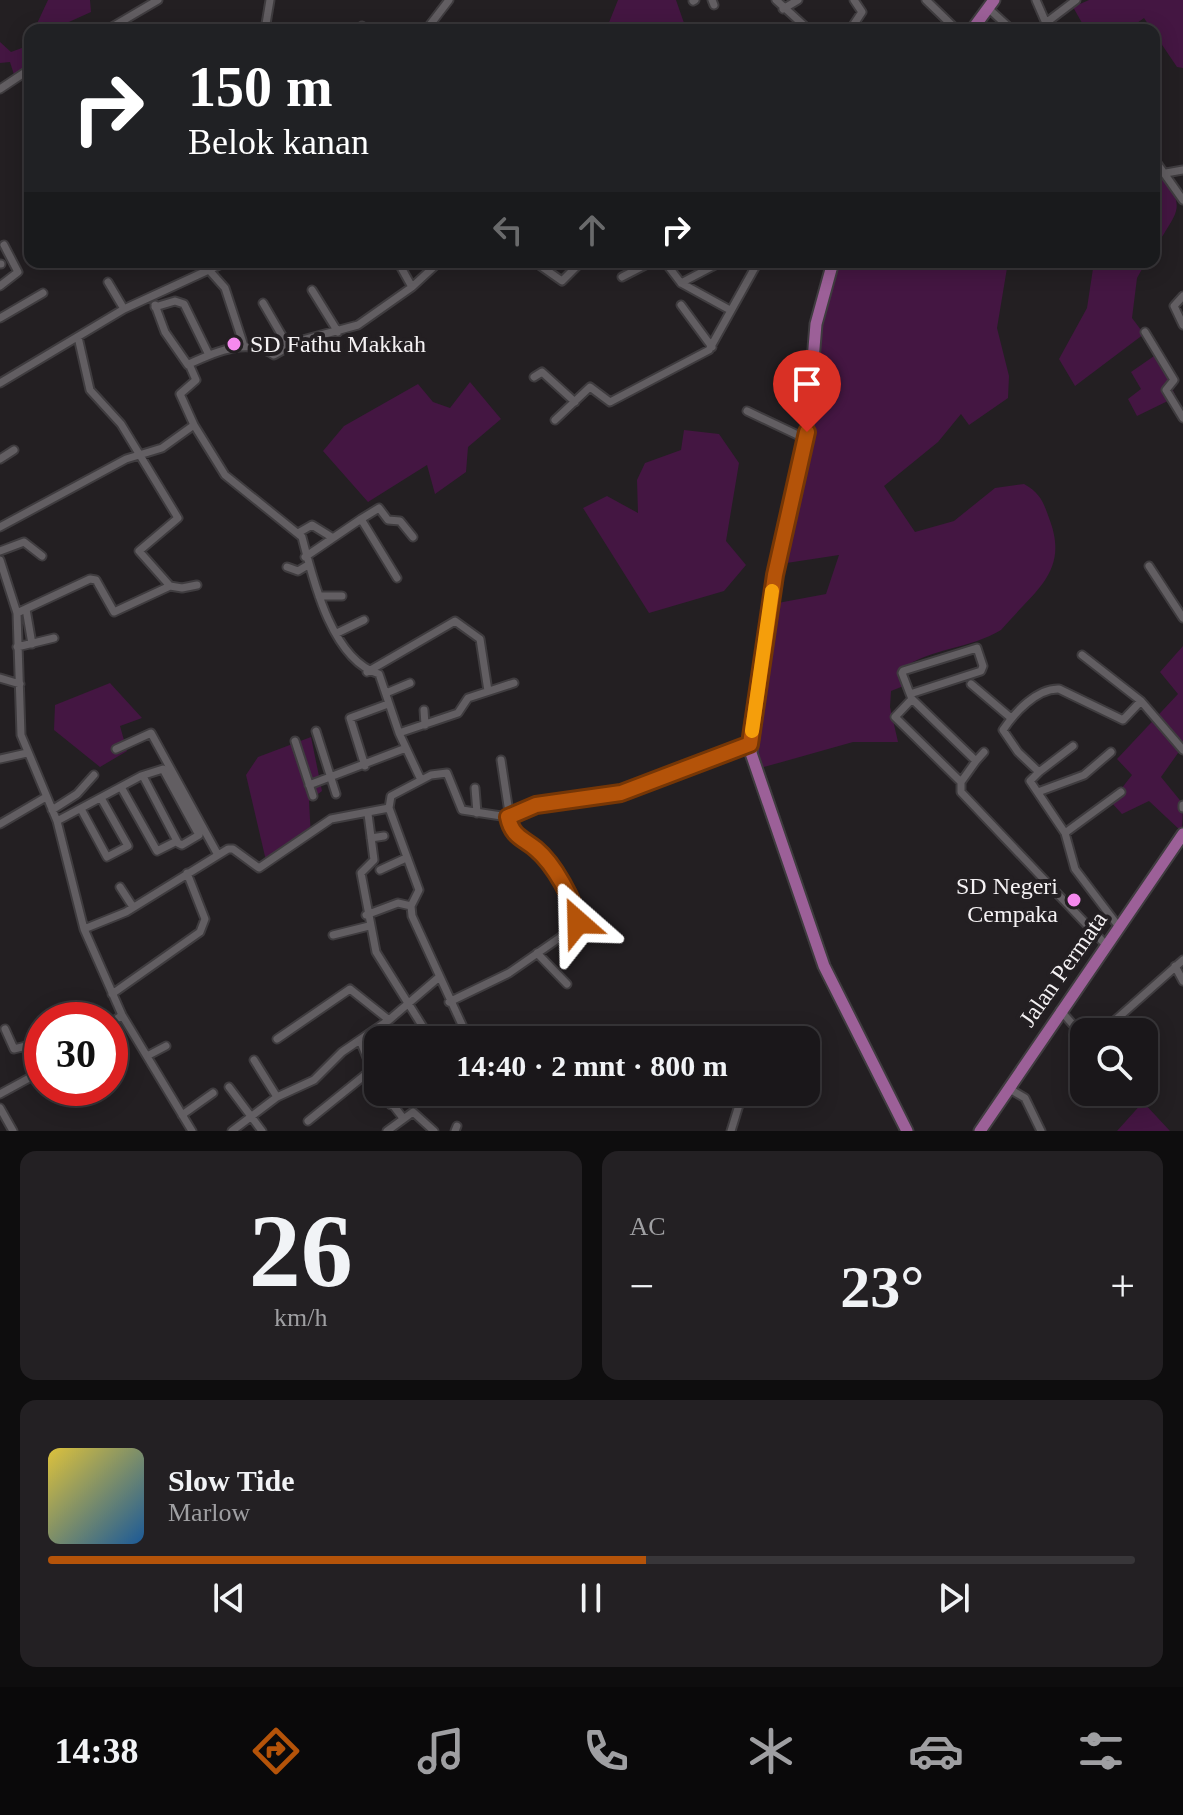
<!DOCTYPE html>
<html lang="id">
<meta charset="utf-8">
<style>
body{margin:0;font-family:"Times New Roman",serif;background:#232023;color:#f1f3f6;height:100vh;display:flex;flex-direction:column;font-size:30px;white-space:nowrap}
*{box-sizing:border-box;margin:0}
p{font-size:26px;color:#9f9fa2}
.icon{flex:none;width:44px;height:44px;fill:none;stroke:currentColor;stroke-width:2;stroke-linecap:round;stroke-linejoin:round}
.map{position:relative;height:1131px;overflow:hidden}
.panel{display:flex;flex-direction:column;gap:20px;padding:20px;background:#0e0d0e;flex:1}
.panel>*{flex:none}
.hud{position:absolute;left:24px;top:24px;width:1136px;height:244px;border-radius:16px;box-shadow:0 4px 20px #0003,0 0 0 2px #383639;background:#202124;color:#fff;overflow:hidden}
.controls{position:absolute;left:1070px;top:1018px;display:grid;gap:16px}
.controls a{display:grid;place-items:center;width:88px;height:88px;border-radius:16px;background:#1a171a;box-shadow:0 4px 20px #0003,0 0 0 2px #383639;font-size:40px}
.speed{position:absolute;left:24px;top:1002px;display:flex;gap:16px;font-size:40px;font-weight:700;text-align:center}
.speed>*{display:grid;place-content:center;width:104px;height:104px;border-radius:50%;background:#1a171a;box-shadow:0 4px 20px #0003,0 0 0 2px #383639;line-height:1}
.speed .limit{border:12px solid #d22;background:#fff;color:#111}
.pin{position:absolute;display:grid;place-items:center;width:68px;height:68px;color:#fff;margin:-82px -34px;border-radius:50% 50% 50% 0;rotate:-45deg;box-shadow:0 0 8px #0007}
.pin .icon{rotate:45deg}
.me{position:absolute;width:88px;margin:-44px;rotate:335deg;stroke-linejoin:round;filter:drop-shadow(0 0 6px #0008)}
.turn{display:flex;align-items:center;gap:28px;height:168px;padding:0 32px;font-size:36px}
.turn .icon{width:104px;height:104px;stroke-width:2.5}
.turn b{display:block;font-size:56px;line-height:68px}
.lanes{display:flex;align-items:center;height:76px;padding:0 32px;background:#0003;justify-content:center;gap:40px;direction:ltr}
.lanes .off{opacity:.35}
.big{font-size:60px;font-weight:700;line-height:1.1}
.panel .card{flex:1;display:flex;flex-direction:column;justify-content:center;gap:12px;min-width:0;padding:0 28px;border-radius:16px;background:#232023}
.panel .dial{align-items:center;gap:0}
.dial b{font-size:104px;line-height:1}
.song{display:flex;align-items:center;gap:24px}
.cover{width:96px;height:96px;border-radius:12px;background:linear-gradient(135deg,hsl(50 70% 55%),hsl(210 70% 35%))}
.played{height:8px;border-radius:4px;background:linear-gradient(90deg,#b45309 55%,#383639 55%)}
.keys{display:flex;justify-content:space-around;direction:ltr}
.heat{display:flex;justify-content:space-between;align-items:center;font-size:44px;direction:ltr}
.panel .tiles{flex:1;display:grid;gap:20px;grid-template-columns:1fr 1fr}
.card:last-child{grid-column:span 2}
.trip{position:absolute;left:364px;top:1026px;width:456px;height:80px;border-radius:16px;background:#1a171a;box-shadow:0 4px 20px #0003,0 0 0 2px #383639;font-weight:700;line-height:80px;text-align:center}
.tabs{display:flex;height:128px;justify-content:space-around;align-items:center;background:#0a090a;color:#9f9fa2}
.tabs .icon{width:56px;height:56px}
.tabs .current{color:#b45309}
.tabs b{font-size:36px;color:#f1f3f6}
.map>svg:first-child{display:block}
.green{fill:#441642}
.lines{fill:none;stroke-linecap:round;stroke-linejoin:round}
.street-casing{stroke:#3f3c3f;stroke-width:11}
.primary-casing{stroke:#3f3c3f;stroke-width:15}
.street{stroke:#625e62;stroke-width:7}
.primary{stroke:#9c6098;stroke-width:11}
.route-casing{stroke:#753606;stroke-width:20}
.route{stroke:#b45309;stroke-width:14}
.slow{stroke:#f59e0b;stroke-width:14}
.poi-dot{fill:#f589ee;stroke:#231f22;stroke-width:3}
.labels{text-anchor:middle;stroke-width:8;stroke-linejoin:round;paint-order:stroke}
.poi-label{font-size:24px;fill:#f4f1f3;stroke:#231f22;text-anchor:start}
.street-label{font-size:24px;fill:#f4f1f3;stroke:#231f22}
</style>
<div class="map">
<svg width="1183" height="1131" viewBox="0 0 1183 1131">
<rect width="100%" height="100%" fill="#231f22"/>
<path class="green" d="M48,0H90L91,12L60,26V30H34Z
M618,0H676L684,23L705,30H606Z
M1089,0H1183V68L1177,67L1144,18L1127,30H1086L1073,7Z
M0,42L11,52L30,45V68L15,78L10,62L0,63Z
M1161,162C1183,214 1183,202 1154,250V168Z
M833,262H1008L997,328L1009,376L1008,398L969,425L961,414L938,442L884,486L915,532L954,521L995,488L1024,484C1040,493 1043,501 1049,518C1070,572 1035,590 1001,630C970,649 930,648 902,669L906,685L891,691L890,707L898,742H853L750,771L747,746L767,605L826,594L839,555L780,564L811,407L812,344Z
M1094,262H1146L1137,278L1132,318L1144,334L1075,386L1059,359L1087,308Z
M1157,354L1176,397L1137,416L1128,399L1141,389L1131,372Z
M470,382L501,419L468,447L466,472L435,494L427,465L368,502L323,451L344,426L418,384L433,402L450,408Z
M684,430L719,434L739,463L726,541L746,565L724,591L649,613L583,508L607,496L638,513L637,480L645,463L681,450Z
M1183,646V746L1161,777L1183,804L1182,832L1149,801L1122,814L1111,802L1132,775L1117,759L1178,694L1160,672Z
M110,683L142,718L120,726L127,751L100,767L54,730L55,705Z
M311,737L322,791L309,801L311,838L267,865L246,775L258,757Z
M1143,1102L1170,1131H1117Z"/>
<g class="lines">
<g class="street-casing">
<path id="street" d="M712,0L714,5
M776,0L809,30
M926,0L957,30
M1036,0L1049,30
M693,1L695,0
M988,8L1012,30
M783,9L798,0
M1047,22L1076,0
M727,28L728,30
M107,30L158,0
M265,30L270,0
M357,30L362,26L365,30
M426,30L449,0
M850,30L862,12L854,0
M0,89L30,69
M1154,159L1183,200
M1166,173L1183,170
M535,262L562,281L581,262
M665,262L681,283L730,310
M812,262L832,265
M0,264H1
M209,270L225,288L244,346
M622,277L651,262
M108,282L124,309
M681,283L721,262
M0,286L18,272L4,245
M412,287L439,262
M312,290L338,332
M1183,296L1174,306L1183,325
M263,303L288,346
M155,305L165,332L188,365
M681,305L712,347
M155,307L175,301L184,304L209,355
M0,318L43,293
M1145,332L1174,380L1166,390L1183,418
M78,337L90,390L121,424L178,518L139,551L170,586
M534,377L542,372L575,402
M0,383L124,309L226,262
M747,411L806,439
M555,420L590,387L610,402L709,350L758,262
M194,425L225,475L302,537C313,580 332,660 379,674L399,733L421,780
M0,459L14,450
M361,519L379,508L388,520L400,521L413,537
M0,527L126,459L162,448L194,425L180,394L196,380L189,364C215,352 248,337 274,355L299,341L358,325L412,287L398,262
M298,533L312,525L333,538
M0,551L24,542L42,556
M305,557L361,519L397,578
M0,560L17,613L21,735L57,821L84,929L122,1015L192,1131
M1149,566L1183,618
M287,567L298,571L308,565
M319,596H342
M26,609L32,644
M17,613L90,579L96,580L114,612L170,586L182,588L197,585
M337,633L364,620
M17,647L54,638
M1082,655L1141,701L1183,750
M367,672L455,621L480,639L488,691
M0,678L20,684
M971,684L1011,718
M386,693L410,683
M910,694L981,671L983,666L977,648L903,671L902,673L912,699L895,717L961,782
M912,699L976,761L961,782V792L1106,945
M424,710L425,725
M316,731L336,794
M399,733L458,713L468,698L514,683
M295,741L313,796
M116,749L151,733L218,855
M0,759L27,753
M976,761L984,752
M365,766L350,718L388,704
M1039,772L1073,746
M309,785L406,748
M121,787L157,851L177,841
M475,788L477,813
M1038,792L1084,775L1111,752
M1183,805V808
M81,809L107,857L128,846L101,798
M52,810L77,794L94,775
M368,814L374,860L361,873L376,952L423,1027
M57,821L141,776L163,769L199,835L182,845L178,843L144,778
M0,824L46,797
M1065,833L1121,792
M371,838L384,836
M380,870L406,858
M120,887L133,907
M366,915L398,903L411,906
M1119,927L1075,869L1065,833L1030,781L1039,772L1018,752L1003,730C1014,713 1037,688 1059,689L1123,720L1141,701
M84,929L126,912L228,849H233L259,868L331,819L389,808
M333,935L369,926
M537,953L567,984
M1175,966L1183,981
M112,994L200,932L205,919L187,873
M449,1002L509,973L578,925C578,903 553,866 538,851C530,843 520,841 512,832L501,760
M1060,1010L1084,1037
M110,1024L122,1015
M5,1029L14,1049L34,1044L42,1055
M1102,1032L1183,960
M277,1039L350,989L389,1020
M360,1040L378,1085
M469,1040L412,916L411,906L419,890L389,808L391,796L431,775L447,773L462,810L508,817L536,805L621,793L750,744
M147,1056L166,1046
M254,1060L277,1097
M229,1087L262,1131
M69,1088L74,1097
M1008,1088L1025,1098L1041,1131
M383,1092L403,1118
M0,1094L42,1071
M391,1105L405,1092
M0,1108L13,1131
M182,1115L213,1093
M308,1121L370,1071
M232,1131L277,1097L314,1080L342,1052L389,1020L438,978
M387,1131L413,1112L434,1131
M455,1131L457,1126
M731,1131L743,1092"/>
</g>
<g class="primary-casing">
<path id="primary" d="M972,30L994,0
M833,262L816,324L807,432L775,575L751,753L824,966L907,1131
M980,1131L1183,834"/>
</g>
<use href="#street" class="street"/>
<use href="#primary" class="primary"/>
</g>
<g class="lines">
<g class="route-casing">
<path id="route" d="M578,922C574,900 554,864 536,849C523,838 512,837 508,817L536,805L621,793L750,744L775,575L807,432"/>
</g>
<use href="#route" class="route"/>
<path class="slow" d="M752,731L772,591"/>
</g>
<g class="poi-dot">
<circle cx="234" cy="344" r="8"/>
<circle cx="1074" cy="900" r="8"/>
</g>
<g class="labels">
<g class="poi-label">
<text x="250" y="352">SD Fathu Makkah</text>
<text x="1058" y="894" text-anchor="end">SD Negeri<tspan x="1058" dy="28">Cempaka</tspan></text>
</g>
<g class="street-label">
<text transform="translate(1063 969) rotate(-55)" y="8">Jalan Permata</text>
</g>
</g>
</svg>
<div class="controls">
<a><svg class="icon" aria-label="search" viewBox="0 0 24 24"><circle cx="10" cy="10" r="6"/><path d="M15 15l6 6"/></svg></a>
</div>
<div class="speed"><div class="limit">30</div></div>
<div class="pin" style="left:807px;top:432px;background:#d93025"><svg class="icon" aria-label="arrive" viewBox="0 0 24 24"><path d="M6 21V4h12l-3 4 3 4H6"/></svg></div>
<svg class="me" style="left:578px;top:922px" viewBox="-20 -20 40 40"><path d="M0-17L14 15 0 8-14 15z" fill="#b45309" stroke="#fff" stroke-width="4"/></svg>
<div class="trip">14:40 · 2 mnt · 800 m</div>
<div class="hud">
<div class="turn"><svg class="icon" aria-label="right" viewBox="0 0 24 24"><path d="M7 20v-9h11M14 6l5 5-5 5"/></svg><div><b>150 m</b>Belok kanan</div></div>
<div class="lanes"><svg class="icon off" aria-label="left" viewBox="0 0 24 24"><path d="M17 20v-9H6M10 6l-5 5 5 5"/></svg><svg class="icon off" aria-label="ahead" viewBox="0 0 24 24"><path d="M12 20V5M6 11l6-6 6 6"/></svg><svg class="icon" aria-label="right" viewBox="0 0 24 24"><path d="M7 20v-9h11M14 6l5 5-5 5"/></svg></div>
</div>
</div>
<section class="panel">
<div class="tiles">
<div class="card dial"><b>26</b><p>km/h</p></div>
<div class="card"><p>AC</p>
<div class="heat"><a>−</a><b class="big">23°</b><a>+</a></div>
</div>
<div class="card">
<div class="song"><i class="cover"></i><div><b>Slow Tide</b><p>Marlow</p></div></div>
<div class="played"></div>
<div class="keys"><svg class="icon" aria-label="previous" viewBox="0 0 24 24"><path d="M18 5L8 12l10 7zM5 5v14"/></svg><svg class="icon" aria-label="pause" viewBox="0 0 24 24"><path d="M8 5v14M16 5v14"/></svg><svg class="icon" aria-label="next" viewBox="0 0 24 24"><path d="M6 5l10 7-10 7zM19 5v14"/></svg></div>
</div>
</div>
</section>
<nav class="tabs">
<b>14:38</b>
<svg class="icon current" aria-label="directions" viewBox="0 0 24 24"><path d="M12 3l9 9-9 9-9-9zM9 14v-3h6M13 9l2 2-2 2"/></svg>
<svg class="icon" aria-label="music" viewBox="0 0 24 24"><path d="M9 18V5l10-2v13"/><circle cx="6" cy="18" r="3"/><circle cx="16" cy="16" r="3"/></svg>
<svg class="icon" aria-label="phone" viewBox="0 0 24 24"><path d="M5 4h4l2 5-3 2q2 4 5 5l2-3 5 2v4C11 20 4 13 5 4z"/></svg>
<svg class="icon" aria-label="climate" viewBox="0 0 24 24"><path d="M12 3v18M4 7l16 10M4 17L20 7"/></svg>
<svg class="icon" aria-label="car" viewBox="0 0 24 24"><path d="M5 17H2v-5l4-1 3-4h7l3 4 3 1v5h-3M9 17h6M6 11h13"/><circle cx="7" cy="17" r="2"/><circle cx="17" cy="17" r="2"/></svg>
<svg class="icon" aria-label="filters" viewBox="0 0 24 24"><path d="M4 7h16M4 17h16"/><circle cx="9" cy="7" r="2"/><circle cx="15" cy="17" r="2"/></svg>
</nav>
